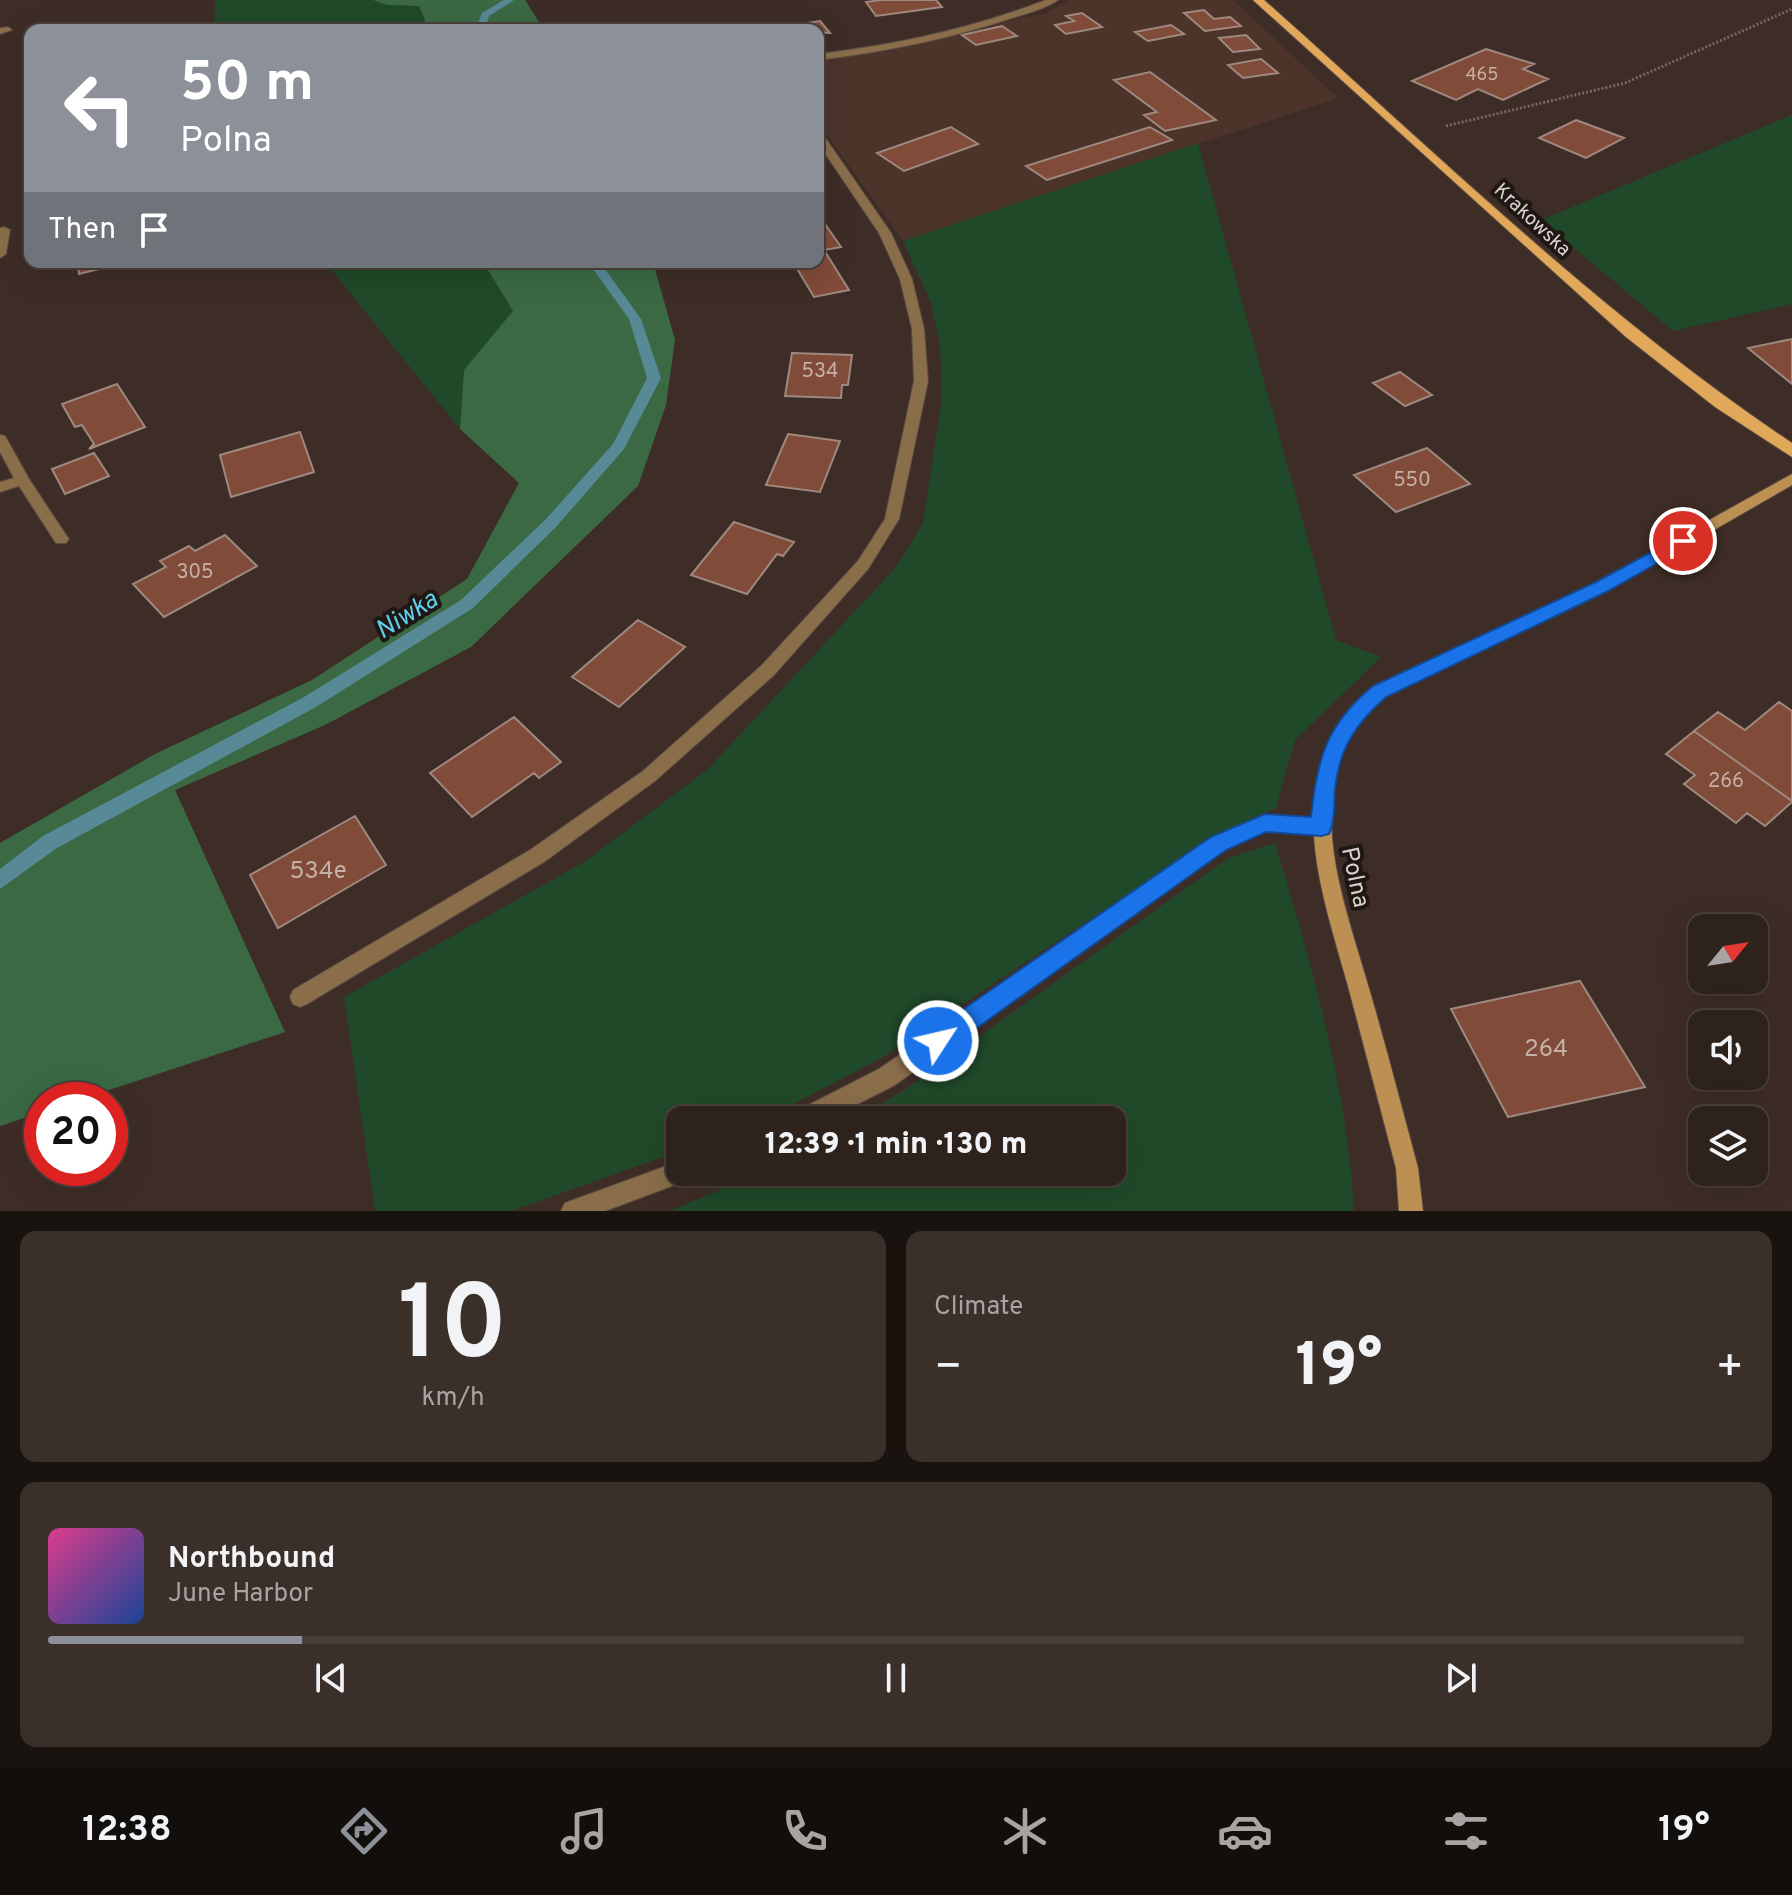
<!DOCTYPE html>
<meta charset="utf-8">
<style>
body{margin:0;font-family:Overpass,sans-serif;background:#3a2f29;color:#f1f3f6;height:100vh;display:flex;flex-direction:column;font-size:30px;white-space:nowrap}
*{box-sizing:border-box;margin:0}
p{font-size:26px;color:#a7a4a3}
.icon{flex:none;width:44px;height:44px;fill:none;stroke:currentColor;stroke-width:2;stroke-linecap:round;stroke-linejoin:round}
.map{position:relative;height:1211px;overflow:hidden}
.panel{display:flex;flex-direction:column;gap:20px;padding:20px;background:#19130f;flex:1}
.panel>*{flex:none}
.banner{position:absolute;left:24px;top:24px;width:800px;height:244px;border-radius:16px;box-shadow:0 8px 32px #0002,0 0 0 2px #493f3b;background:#8c9099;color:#fff;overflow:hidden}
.needle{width:52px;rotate:60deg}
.buttons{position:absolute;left:1688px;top:914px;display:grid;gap:16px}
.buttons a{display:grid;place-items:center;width:80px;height:80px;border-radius:16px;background:#2e221c;box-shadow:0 8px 32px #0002,0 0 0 2px #493f3b;font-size:40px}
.speed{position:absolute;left:24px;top:1082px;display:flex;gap:16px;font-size:40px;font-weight:700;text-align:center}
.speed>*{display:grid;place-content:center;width:104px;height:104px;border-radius:50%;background:#2e221c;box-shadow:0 8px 32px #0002,0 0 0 2px #493f3b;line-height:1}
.speed .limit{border:12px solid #d22;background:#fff;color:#111}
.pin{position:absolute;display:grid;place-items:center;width:68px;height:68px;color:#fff;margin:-34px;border:4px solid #fff;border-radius:50%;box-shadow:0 2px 8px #0007}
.me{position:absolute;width:88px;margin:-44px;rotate:55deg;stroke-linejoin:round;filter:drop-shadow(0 0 6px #0008)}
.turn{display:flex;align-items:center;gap:28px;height:168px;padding:0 24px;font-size:36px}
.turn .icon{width:104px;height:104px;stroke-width:2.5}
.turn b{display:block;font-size:56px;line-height:68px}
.then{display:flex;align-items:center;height:76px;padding:0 24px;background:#0003;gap:16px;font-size:30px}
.big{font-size:60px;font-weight:800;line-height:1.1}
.panel .widget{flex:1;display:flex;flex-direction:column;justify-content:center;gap:12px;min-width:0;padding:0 28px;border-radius:16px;background:#3a2f29}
.panel .dial{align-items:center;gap:0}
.dial b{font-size:104px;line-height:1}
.song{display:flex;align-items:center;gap:24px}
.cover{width:96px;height:96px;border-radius:12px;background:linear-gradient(135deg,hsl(330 70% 55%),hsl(220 70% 35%))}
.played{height:8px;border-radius:4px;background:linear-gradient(90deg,#8c9099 15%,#493f3b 15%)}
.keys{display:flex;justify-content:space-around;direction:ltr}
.heat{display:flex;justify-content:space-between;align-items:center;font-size:44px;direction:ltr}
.panel .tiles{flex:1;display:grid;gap:20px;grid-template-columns:1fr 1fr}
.widget:last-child{grid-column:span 2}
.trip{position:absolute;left:666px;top:1106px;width:460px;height:80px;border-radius:16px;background:#2e221c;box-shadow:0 8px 32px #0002,0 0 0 2px #493f3b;font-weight:800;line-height:80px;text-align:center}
.dock{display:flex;height:128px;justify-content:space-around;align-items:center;background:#120e0b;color:#a7a4a3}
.dock .icon{width:56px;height:56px}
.dock .current{color:#8c9099}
.dock b{font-size:36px;color:#f1f3f6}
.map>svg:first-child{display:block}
.built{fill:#4c342b}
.green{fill:#204929}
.forest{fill:#3b6944}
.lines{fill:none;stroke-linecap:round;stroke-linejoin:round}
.stream{fill:#578a96;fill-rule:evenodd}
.building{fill:#804b38;stroke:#9e8981;stroke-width:2}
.lane-casing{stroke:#5a4b44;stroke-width:2}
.secondary-casing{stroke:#5a4b44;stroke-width:2}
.primary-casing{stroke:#5a4b44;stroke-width:2}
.path{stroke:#766761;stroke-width:3;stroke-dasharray:2 2;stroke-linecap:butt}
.lane{fill:#8a6e4a;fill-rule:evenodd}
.secondary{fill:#bc8f53;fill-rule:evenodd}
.primary{fill:#e2a85a;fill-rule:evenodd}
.route{fill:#1a73e8;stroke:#114b97;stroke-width:2}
.labels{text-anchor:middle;stroke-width:8;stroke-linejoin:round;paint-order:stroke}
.far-number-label{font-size:18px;fill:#c5b0a8}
.far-street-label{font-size:20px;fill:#dcd1cd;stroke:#1f1714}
.number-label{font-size:20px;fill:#c5b0a8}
.near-number-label{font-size:24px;fill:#c5b0a8}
.street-label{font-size:24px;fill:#dcd1cd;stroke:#1f1714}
.water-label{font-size:26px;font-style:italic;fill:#60cfec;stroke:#1f1714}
</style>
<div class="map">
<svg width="1792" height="1211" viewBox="0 0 1792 1211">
<rect width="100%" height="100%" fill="#3e2d26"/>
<path class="built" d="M1069,0H1233L1338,98L903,241L818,123V61L1046,13Z"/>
<path class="green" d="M215,0H373L387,5L419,6L429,30H214Z
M1792,115V304L1673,331L1541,220Z
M1198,143L1336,640L1381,657L1295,740L1276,808L1220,833L880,1059L762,1120H680V1151L511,1211H375L344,997L584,862L708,769L896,567L923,523L942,399L940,344L931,303L903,241Z
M325,262H483L513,311L464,371L460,429Z
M1275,843C1311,964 1347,1084 1354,1211H670L762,1172H1112V1120H855L903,1091L1228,858Z"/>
<path class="forest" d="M373,0H525L544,30H429L419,6L387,5Z
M483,262H653L675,340L666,405L638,486L471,647L325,725L175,790L285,1032L79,1100H42V1112L0,1126V843L155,754L312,680L467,579L519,483L460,429L464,370L513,311Z"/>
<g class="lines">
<path class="stream" d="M504,0H514L489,16L486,26L489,30H480L477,26L482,13Z
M588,262H600L641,319L661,378L624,449L556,527L473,608L316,707L57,848L0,889V869L43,836L304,697L461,600L546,519L613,444L647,378L629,319Z"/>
</g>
<path class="building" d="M881,0H936L942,7L876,16L866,2Z
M1204,10L1214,19L1230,17L1241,26L1205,31L1184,13Z
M1082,13L1102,27L1066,34L1055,25L1074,21L1066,16Z
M820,21L830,33L761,30Z
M1171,25L1184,34L1148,41L1135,32Z
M1002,26L1017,36L976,45L962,35Z
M1246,35L1260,49L1233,52L1219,38Z
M1486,49L1534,64L1523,69L1548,79L1503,100L1478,89L1456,100L1412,81Z
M1261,59L1278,73L1243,78L1228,65Z
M1150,72L1216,120L1165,131L1144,115L1157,112L1114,80Z
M1576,120L1624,138L1586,158L1539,138Z
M951,127L978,144L904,171L877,153Z
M1150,127L1172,140L1047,180L1026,166Z
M818,214L841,247L824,250L849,290L814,297L793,262H818Z
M78,262H127L79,274Z
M1792,339V384L1748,348Z
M792,353L852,355L848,385H842L841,398L785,396Z
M1400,372L1432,395L1405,406L1373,383Z
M117,384L145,427L89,449L94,444L82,425L75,427L62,404Z
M300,432L314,472L231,497L220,455Z
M788,434L840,441L820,492L766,485Z
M1427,448L1470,484L1396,512L1354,475Z
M94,453L109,476L65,494L52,469Z
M734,522L794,542L783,556L777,554L747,594L691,575Z
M225,535L257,566L164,617L133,584L166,567L160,561L189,546L195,551Z
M638,620L685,647L619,707L572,677Z
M1779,702L1792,711V801L1694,731L1718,712L1745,730Z
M514,717L561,762L539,778L534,773L472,817L430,773Z
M1694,731L1792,801V802L1765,826L1747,813L1736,823L1684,784L1695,775L1666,754Z
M355,816L386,865L278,928L250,875Z
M1580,981L1645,1087L1508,1117L1451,1009Z"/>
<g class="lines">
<g class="lane-casing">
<path id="lane" d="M1046,0H1058C1045,9 1028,13 1012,18C949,39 884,52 818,60V54C896,45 973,28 1046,0Z
M0,28L8,27L12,30L0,34Z
M818,132L822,133L891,233L912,279L924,329L928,381L899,519L868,569L773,676L655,781L544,862L307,1004L300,1007L293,1004L290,997L293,990L530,850L643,771L761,666L858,561L885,519L914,381L912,329L900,279L879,233L818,143Z
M4,227L10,230L6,254L0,258V228Z
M0,435L5,436L29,479L66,535L69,539L66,543H56L19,486L0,492V482L14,478L0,452Z
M1265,815L1321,819L1328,821L1330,827L1328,833L1321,835L1266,831L1225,849L895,1085L826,1120H792L795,1112L879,1069L1211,837Z
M680,1161V1172H691L688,1180L605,1211H561L565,1203Z"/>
</g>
<g class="secondary-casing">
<path id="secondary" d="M1792,474V485L1608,591L1385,696C1362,717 1343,740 1336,771C1319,845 1350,921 1370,992C1387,1050 1402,1109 1418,1168L1423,1211H1399L1396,1168C1380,1107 1364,1046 1348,986C1318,879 1278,774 1373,686L1596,583Z"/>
</g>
<g class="primary-casing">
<path id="primary" d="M1253,0H1264C1435,152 1602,316 1792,443V457L1715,407L1626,337Z"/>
</g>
<path class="path" d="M1446,126L1625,83L1792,9"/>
<use href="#lane" class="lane"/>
<use href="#secondary" class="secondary"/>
<use href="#primary" class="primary"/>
</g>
<path class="route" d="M1683,535L1691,541L1689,545L1608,591L1386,697C1356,723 1339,749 1335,789C1334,804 1335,821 1329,834L1321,836L1266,832L1226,850L946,1050L938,1053L929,1050L926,1041L929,1033L1211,837L1265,814L1311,817C1317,759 1326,725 1373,686L1596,582Z"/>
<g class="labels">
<g class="far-number-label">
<text x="1482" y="80">465</text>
</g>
<g class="far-street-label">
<text transform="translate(1533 219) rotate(43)" y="7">Krakowska</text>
</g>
<g class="number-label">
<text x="820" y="377">534</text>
<text x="1412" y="486">550</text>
<text x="195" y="578">305</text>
<text x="1726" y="787">266</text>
</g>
<g class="near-number-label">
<text x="318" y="878">534e</text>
<text x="1546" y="1056">264</text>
</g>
<g class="street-label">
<text transform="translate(1356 877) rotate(78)" y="8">Polna</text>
</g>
<g class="water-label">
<text transform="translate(406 614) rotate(-32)" y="9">Niwka</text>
</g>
</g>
</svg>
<div class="buttons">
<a><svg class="needle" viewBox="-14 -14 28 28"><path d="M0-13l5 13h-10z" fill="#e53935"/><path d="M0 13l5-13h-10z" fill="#a7a4a3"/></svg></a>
<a><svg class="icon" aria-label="sound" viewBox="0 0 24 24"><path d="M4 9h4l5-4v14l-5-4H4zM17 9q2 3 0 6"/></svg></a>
<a><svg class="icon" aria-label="layers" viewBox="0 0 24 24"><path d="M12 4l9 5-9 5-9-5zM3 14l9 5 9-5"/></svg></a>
</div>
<div class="speed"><div class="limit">20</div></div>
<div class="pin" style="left:1683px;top:541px;background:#d93025"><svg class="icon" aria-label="arrive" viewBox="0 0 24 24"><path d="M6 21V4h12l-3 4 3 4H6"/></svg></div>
<svg class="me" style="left:938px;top:1041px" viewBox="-20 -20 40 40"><circle r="17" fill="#1a73e8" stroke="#fff" stroke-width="3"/><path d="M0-11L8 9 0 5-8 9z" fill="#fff"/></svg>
<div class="trip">12:39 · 1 min · 130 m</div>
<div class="banner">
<div class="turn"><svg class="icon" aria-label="left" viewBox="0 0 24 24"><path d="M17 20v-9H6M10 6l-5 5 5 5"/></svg><div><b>50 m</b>Polna</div></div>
<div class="then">Then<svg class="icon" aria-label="arrive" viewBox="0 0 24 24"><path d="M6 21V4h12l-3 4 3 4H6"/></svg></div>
</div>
</div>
<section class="panel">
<div class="tiles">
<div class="widget dial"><b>10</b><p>km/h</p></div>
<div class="widget"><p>Climate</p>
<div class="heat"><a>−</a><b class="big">19°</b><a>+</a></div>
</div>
<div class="widget">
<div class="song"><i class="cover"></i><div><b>Northbound</b><p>June Harbor</p></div></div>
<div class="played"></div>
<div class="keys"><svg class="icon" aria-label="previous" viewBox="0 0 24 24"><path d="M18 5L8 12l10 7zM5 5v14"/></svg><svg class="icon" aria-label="pause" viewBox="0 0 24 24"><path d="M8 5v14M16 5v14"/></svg><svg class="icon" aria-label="next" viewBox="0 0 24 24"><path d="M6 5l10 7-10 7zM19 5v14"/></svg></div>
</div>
</div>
</section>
<nav class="dock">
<b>12:38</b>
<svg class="icon current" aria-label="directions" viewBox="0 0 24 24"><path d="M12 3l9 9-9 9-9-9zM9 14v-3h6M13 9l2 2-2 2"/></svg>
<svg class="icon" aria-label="music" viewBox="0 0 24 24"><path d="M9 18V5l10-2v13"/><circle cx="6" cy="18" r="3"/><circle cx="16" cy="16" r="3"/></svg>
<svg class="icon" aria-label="phone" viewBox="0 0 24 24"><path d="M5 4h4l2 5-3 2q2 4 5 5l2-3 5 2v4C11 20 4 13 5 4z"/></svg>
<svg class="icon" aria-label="climate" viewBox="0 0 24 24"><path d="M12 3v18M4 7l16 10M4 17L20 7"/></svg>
<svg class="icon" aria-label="car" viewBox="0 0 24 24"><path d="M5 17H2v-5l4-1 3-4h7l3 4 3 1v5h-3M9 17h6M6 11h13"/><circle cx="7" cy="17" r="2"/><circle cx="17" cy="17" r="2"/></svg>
<svg class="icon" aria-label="filters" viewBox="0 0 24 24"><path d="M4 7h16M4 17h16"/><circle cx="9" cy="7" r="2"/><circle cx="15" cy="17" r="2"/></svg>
<b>19°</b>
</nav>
